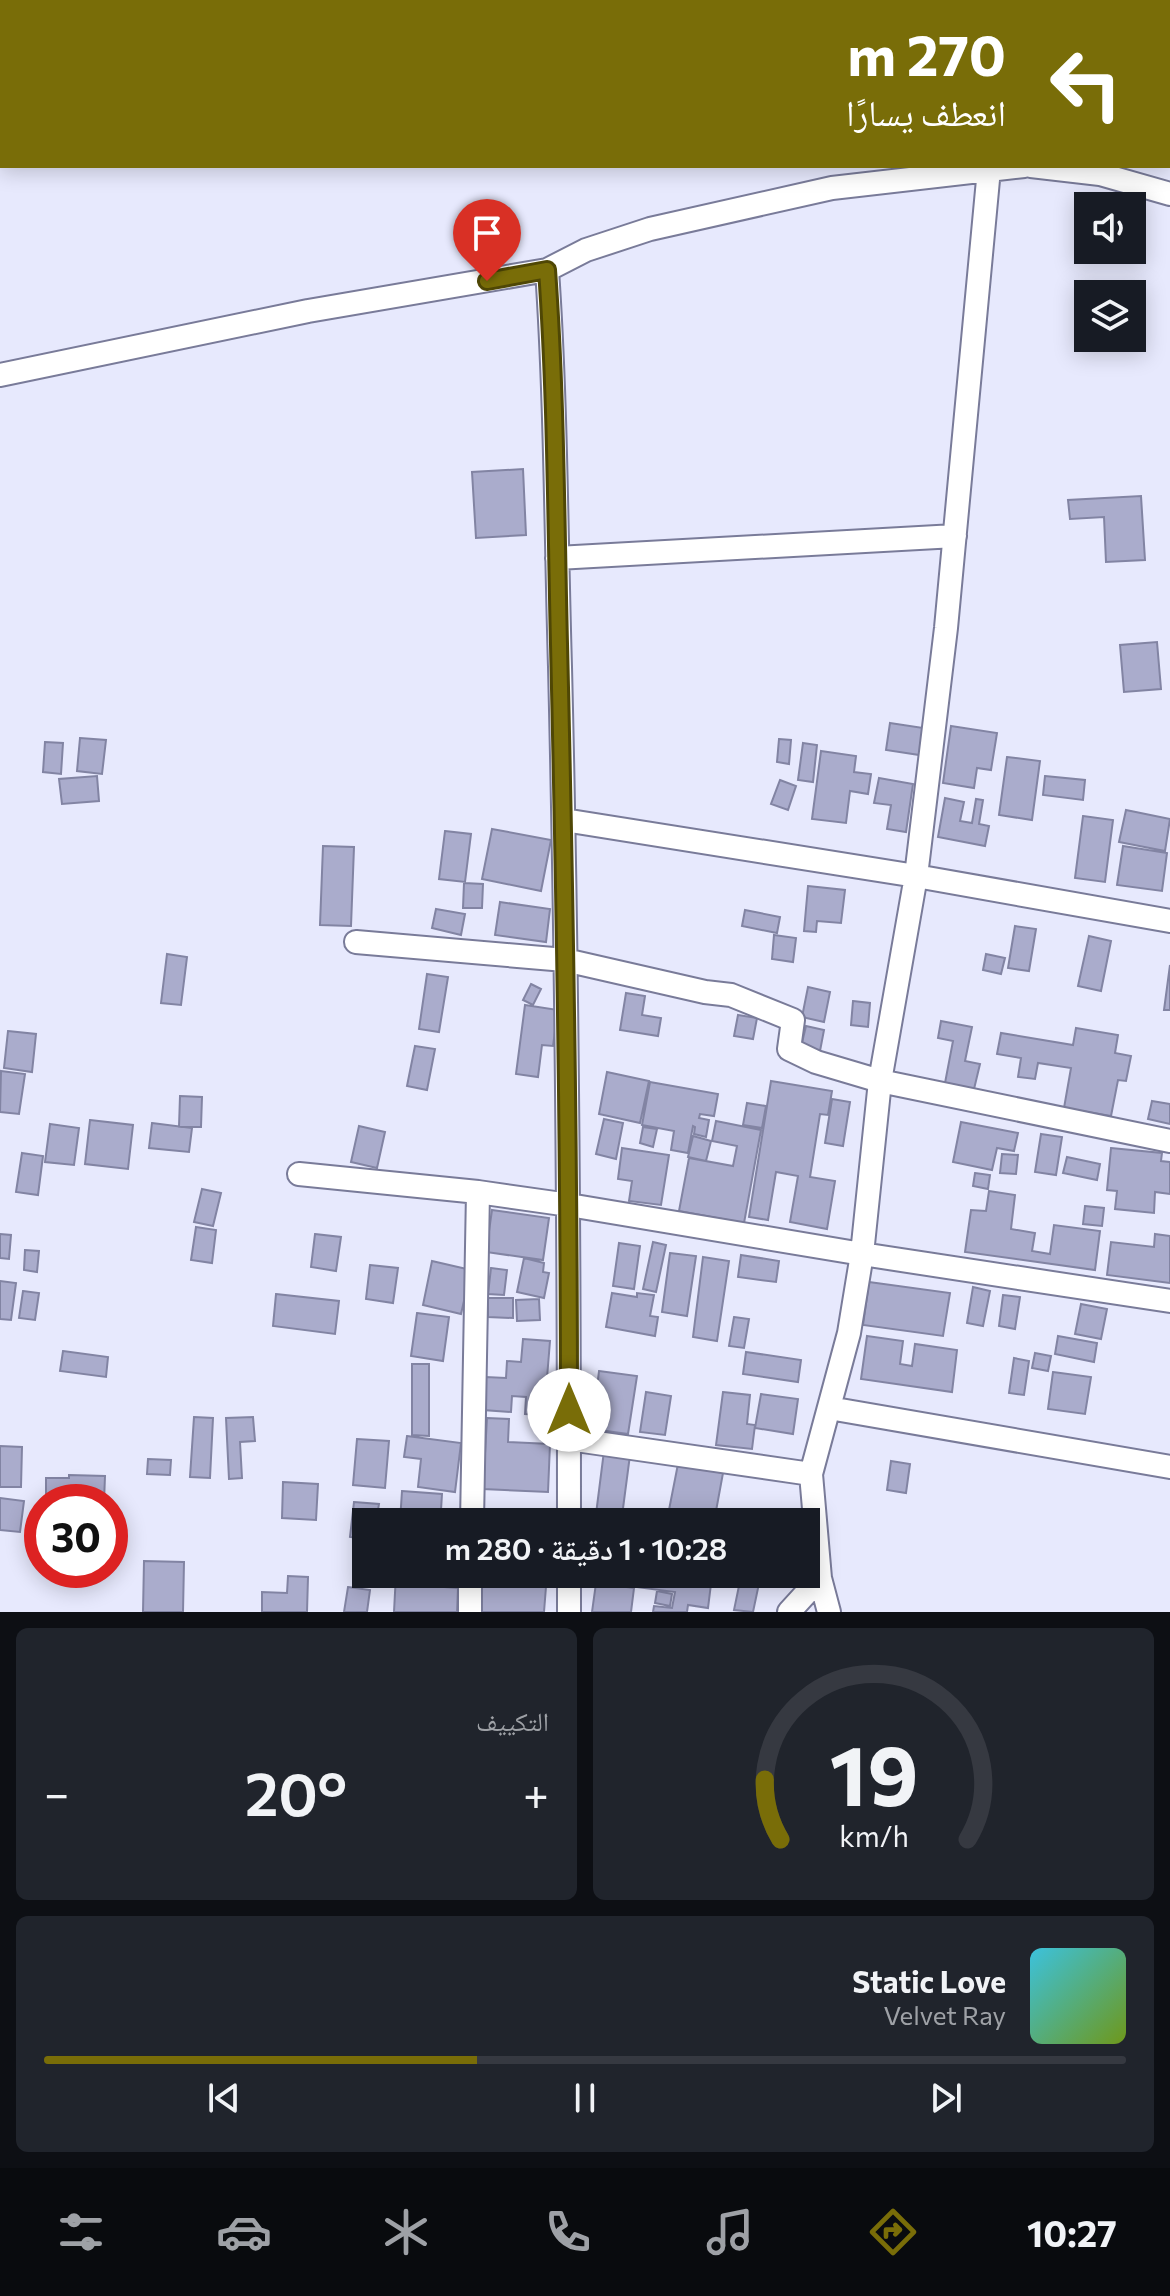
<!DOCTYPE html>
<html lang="ar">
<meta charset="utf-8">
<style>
body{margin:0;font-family:Commissioner,"Noto Naskh Arabic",sans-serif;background:#20242c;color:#f1f3f6;direction:rtl;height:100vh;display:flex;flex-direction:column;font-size:30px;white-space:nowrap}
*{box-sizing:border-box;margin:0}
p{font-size:26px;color:#9ea1a6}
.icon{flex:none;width:44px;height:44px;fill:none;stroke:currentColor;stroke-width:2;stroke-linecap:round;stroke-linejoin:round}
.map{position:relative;height:1612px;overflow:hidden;direction:ltr}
.sheet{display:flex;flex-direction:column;gap:16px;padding:16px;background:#0d0f14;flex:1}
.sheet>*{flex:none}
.guide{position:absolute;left:0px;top:0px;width:1170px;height:168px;box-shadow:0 4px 20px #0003;direction:rtl;background:#796d08;color:#fff;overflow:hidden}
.tools{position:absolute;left:1074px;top:192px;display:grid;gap:16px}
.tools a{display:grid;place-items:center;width:72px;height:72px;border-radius:0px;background:#171b24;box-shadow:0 4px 20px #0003;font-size:40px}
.speed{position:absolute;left:24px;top:1484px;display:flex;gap:16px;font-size:40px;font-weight:700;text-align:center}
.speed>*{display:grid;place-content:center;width:104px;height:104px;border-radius:50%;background:#171b24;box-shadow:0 4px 20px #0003;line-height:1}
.speed .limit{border:12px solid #d22;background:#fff;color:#111}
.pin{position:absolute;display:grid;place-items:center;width:68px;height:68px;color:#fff;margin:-82px -34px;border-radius:50% 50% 50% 0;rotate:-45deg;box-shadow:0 0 8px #0007}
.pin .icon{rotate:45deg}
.me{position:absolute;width:88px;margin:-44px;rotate:0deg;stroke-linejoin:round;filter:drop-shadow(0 0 6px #0008)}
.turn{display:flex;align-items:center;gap:28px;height:168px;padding:0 32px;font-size:36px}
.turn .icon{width:104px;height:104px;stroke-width:2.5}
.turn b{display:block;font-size:56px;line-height:68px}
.big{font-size:60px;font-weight:600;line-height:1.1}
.sheet .card{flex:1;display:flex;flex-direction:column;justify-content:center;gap:12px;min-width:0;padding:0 28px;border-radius:12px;background:#20242c}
.sheet .dial{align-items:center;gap:0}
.dial svg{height:208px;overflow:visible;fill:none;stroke:#363941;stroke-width:7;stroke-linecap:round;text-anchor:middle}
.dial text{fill:#f1f3f6;stroke:none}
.song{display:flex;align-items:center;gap:24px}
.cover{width:96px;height:96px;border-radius:12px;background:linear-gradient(135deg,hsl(190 70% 55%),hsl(80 70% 35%))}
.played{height:8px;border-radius:4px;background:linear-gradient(90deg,#796d08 40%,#363941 40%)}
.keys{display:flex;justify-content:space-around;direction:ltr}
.heat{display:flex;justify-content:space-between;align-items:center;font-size:44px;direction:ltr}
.sheet .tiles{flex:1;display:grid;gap:16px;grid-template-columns:1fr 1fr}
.card:last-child{grid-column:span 2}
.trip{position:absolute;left:352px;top:1508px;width:468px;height:80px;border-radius:0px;background:#171b24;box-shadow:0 4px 20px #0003;font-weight:600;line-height:80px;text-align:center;direction:rtl}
.tab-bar{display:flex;height:128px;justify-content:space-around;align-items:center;background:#090b0e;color:#9ea1a6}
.tab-bar .icon{width:56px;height:56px}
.tab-bar .current{color:#796d08}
.tab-bar b{font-size:36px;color:#f1f3f6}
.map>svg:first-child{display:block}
.building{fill:#aaaccc;stroke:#8284a3;stroke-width:2}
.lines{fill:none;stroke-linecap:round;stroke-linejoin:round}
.minor-casing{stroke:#797b99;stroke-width:26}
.minor{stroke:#fff;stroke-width:22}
.route-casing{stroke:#4f4705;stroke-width:20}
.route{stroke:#796d08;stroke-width:14}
</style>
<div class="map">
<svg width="1170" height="1612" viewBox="0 0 1170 1612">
<rect width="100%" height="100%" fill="#e7e9fd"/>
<path class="building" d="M523,469L526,535L476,538L472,472Z
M1141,496L1145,560L1106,562L1104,517L1070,519L1068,500Z
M1157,642L1161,689L1124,692L1120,645Z
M890,723L930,729L926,756L886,750Z
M951,726L997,733L991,770L977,768L974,788L943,783Z
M80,738L106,740L102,774L77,771Z
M779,739L791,740L789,764L777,762Z
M45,742L63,743L61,774L43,772Z
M803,743L817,745L813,782L798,780Z
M821,751L856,756L854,772L871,774L868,794L850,791L846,823L812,819Z
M1007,757L1040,761L1032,820L999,815Z
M97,776L99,801L62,804L59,779Z
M1045,776L1085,780L1083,800L1043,795Z
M879,778L913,784L906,832L887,829L891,805L874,803Z
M780,780L796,786L788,810L771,804Z
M945,798L964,802L960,821L972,823L976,799L983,800L979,824L989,826L985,846L938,837Z
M1126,810L1170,819L1165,851L1119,842Z
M1083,816L1113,820L1105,882L1075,878Z
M492,829L551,840L541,891L482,879Z
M445,831L471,834L465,882L439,879Z
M323,846L354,847L351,926L320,925Z
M1123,846L1167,853L1162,891L1117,885Z
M464,883L483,884L482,908H463Z
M808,886L845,890L841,923L817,921L816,932L804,931Z
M500,902L550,909L546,942L495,935Z
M436,909L465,914L461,935L432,928Z
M745,910L780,917L777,933L742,926Z
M1015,926L1036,929L1029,971L1008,968Z
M774,935L796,938L793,962L772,959Z
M1089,936L1111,941L1101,991L1078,986Z
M167,954L187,957L181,1005L161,1003Z
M986,954L1005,958L1001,974L983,970Z
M1170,965V1010H1164Z
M427,974L448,977L439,1032L419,1029Z
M531,984L541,989L533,1005L523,1000Z
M808,987L830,992L824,1022L802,1017Z
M626,993L645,996L642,1015L661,1018L658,1036L620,1030Z
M853,1001L870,1003L868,1027L851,1025Z
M525,1005L558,1010L553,1046L542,1045L538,1077L516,1074Z
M738,1015L757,1018L753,1039L734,1036Z
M941,1021L972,1027L965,1061L980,1064L974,1089L945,1083L953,1041L938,1038Z
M806,1026L824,1030L820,1051L801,1047Z
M1076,1028L1118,1035L1115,1053L1131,1056L1126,1081L1118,1080L1111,1116L1064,1108L1071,1068L1038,1063L1035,1079L1018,1077L1021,1058L997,1054L1001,1033L1073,1045Z
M8,1031L36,1034L32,1072L4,1068Z
M415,1046L435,1049L427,1090L407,1086Z
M1,1071L25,1074L19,1114L0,1112Z
M607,1072L649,1081L640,1123L599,1114Z
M771,1081L832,1091L828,1115L820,1114L810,1177L835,1181L827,1229L790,1222L798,1176L776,1172L768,1220L749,1217Z
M650,1082L718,1094L714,1116L700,1114L699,1118L709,1120L706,1137L694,1134L695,1127L693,1126L688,1153L671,1150L674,1131L642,1125Z
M180,1096L202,1097L201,1127H179Z
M832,1099L850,1102L843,1146L825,1143Z
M1152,1101L1170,1104V1124L1148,1119Z
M747,1103L766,1106L762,1128L743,1125Z
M604,1119L623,1123L616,1159L596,1154Z
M90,1120L133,1125L128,1169L85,1164Z
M716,1121L761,1130L744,1223L679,1211L689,1158L733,1166L737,1146L712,1141Z
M961,1122L1018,1133L1014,1151L997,1148L992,1170L953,1162Z
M152,1123L192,1128L189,1152L149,1148Z
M50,1124L79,1128L74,1165L45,1162Z
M359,1126L385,1132L377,1168L351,1162Z
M643,1127L657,1129L653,1147L640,1143Z
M1041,1134L1062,1137L1056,1175L1035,1172Z
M693,1136L711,1141L706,1161L688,1157Z
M622,1148L669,1155L661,1205L629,1201L632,1181L618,1179Z
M1111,1148L1162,1153L1161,1161L1170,1162V1194L1155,1192L1154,1213L1115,1209L1117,1191L1107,1190Z
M22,1153L43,1156L38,1195L16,1192Z
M1002,1154L1018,1155L1016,1174L1000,1173Z
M1067,1157L1100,1164L1097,1180L1063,1173Z
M975,1173L990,1175L988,1189L973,1186Z
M202,1189L221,1193L213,1226L194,1222Z
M989,1191L1015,1195L1011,1229L1035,1233L1032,1251L1050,1254L1054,1225L1100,1231L1095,1270L965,1252L971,1210L986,1211Z
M1085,1206L1104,1208L1102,1226L1083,1224Z
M492,1210L549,1218L543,1260L486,1252Z
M196,1227L216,1230L212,1263L191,1260Z
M0,1234L11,1235L9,1259L0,1258Z
M315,1234L341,1237L336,1271L311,1267Z
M1155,1234L1170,1236V1283L1107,1275L1111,1242L1154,1247Z
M653,1242L666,1245L656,1292L643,1289Z
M619,1243L640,1246L634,1289L613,1286Z
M25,1250L39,1251L37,1272L24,1270Z
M670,1253L696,1256L687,1316L662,1312Z
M741,1255L779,1261L776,1282L738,1277Z
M703,1257L729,1261L717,1341L693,1337Z
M524,1258L544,1263L543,1272L549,1273L544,1298L517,1292Z
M432,1261L471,1270L461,1314L423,1305Z
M370,1265L398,1268L393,1303L366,1299Z
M491,1268L507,1270L504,1295L488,1294Z
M0,1281L16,1283L11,1320L0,1319Z
M869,1282L950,1293L943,1336L863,1325Z
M973,1287L990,1291L983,1326L967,1323Z
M23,1291L39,1293L35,1320L19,1318Z
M612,1293L637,1297V1293L654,1295L650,1316L658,1317L655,1336L606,1327Z
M276,1294L339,1301L335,1334L273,1326Z
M1003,1295L1020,1297L1015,1329L999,1326Z
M488,1298H513V1318L488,1317Z
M539,1299L540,1320L517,1321L516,1300Z
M1081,1304L1107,1309L1101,1339L1075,1334Z
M417,1313L449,1317L443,1361L411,1356Z
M734,1317L749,1319L744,1348L729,1346Z
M867,1336L903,1341L900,1364L912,1366L915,1344L957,1350L952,1392L861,1379Z
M1058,1336L1097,1343L1094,1362L1055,1354Z
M523,1339L550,1341L544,1415L525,1414L526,1397L512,1396L511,1412L483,1410L486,1377L506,1378L507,1361L521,1362Z
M63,1351L108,1357L106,1377L60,1371Z
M746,1352L801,1360L798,1382L743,1374Z
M1035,1353L1051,1356L1048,1371L1032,1368Z
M1014,1358L1029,1361L1024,1395L1009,1393Z
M412,1364H429V1436L412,1435Z
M599,1371L637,1376L628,1434L592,1429Z
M1053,1372L1091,1377L1085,1414L1048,1409Z
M646,1392L671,1396L665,1435L640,1432Z
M723,1392L750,1395L747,1424L755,1425L752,1449L716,1445Z
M761,1394L798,1399L793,1434L755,1428Z
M194,1417L213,1418L210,1478L190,1477Z
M253,1417L255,1441L240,1442L242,1478L229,1479L226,1418Z
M487,1418L509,1419L508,1442L550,1444L548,1492L483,1489Z
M407,1436L461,1443L455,1492L418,1487L421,1459L404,1457Z
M357,1439L389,1441L385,1488L353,1485Z
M0,1446L22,1447L21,1487H0Z
M604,1451L630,1455L622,1516L642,1519V1522H595Z
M148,1459L171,1460L170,1475L147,1474Z
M891,1461L910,1464L906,1493L887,1490Z
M678,1464L723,1473L714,1522L667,1520Z
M69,1475L105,1476L104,1502H46V1478H69Z
M283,1482L318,1484L316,1520L282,1518Z
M402,1491L442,1494L441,1510L420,1509L419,1522H400Z
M0,1498L24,1501L20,1532L0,1530Z
M354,1502L379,1504L376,1522H366V1539L350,1537Z
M144,1561L184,1562L183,1612H143Z
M396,1574H431V1586L458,1588L457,1612H394Z
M481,1574H547L544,1612H479Z
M638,1574L708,1575L704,1574H761L753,1612L734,1610L740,1581L712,1576L708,1608L688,1605L687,1612H653L654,1606L672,1608L675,1592L636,1587Z
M288,1576L308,1577L307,1612H262V1592L287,1593Z
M596,1583L634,1588L631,1612H592Z
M348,1587L370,1590L367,1612H344Z
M657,1591L672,1594L670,1606L655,1603Z"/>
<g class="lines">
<g class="minor-casing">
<path id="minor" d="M1031,166L1100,174L1170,194
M0,375L308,311L547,270
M557,558L955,536
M564,820L916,876L1170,921
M356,942L565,960L705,992L731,995L793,1020L789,1049L816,1062L880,1081L1170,1141
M299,1174L478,1192L569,1205L862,1254L1170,1301
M829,1408L1170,1467
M569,1439L811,1474
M472,1522L478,1192
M569,1522C569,1237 567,952 560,667C556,535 556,402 547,270L586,250L650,229L832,188L1024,166
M470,1612V1574
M569,1612V1574
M789,1612L820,1578
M829,1612L820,1578L811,1474L849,1333L862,1254L880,1081L916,876L946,628L989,169"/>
</g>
<use href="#minor" class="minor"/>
</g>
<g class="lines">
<g class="route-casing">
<path id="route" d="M487,281L547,270C556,395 556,520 559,644C565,900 569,1155 569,1410"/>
</g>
<use href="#route" class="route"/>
</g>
</svg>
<div class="tools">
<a><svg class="icon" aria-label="sound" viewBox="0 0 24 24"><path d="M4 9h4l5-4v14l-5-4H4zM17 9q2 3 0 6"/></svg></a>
<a><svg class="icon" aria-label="layers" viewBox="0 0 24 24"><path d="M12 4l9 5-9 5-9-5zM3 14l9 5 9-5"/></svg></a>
</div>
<div class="speed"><div class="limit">30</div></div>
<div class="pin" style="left:487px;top:281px;background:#d93025"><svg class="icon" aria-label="arrive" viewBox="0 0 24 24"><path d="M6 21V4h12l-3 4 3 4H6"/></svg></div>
<svg class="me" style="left:569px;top:1410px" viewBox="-20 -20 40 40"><circle r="19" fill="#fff"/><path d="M0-13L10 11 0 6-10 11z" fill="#796d08"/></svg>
<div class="trip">10:28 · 1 دقيقة · 280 m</div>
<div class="guide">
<div class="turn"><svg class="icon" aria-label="left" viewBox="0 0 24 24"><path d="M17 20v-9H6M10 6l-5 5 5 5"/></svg><div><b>270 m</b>انعطف يسارًا</div></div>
</div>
</div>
<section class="sheet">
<div class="tiles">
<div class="card dial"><svg viewBox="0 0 100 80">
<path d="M14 69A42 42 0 1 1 86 69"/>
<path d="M14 69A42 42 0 0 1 8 46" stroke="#796d08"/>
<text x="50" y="56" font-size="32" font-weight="700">19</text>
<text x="50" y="72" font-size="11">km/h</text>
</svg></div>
<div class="card"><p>التكييف</p>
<div class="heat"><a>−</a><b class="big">20°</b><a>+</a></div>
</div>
<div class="card">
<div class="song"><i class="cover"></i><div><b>Static Love</b><p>Velvet Ray</p></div></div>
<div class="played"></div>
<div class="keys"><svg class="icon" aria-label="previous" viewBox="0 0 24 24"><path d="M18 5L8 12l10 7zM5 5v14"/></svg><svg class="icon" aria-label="pause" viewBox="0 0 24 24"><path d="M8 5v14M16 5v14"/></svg><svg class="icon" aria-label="next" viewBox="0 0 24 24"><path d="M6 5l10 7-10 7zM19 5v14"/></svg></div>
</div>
</div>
</section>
<nav class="tab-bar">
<b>10:27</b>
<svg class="icon current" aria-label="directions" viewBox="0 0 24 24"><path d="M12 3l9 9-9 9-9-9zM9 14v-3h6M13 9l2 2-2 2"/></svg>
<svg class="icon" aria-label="music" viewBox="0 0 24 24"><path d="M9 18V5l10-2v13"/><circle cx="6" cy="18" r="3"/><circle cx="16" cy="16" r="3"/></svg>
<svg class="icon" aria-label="phone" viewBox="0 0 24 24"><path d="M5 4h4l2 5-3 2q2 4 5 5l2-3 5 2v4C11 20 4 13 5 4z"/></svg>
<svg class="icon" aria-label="climate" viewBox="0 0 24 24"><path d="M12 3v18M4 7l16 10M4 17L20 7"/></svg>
<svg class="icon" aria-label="car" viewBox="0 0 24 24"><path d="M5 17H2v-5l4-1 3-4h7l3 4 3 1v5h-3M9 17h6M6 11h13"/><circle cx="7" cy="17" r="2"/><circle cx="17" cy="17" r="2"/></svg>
<svg class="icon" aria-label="filters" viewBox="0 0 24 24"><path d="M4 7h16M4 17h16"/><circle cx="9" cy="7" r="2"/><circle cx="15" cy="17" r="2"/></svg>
</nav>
